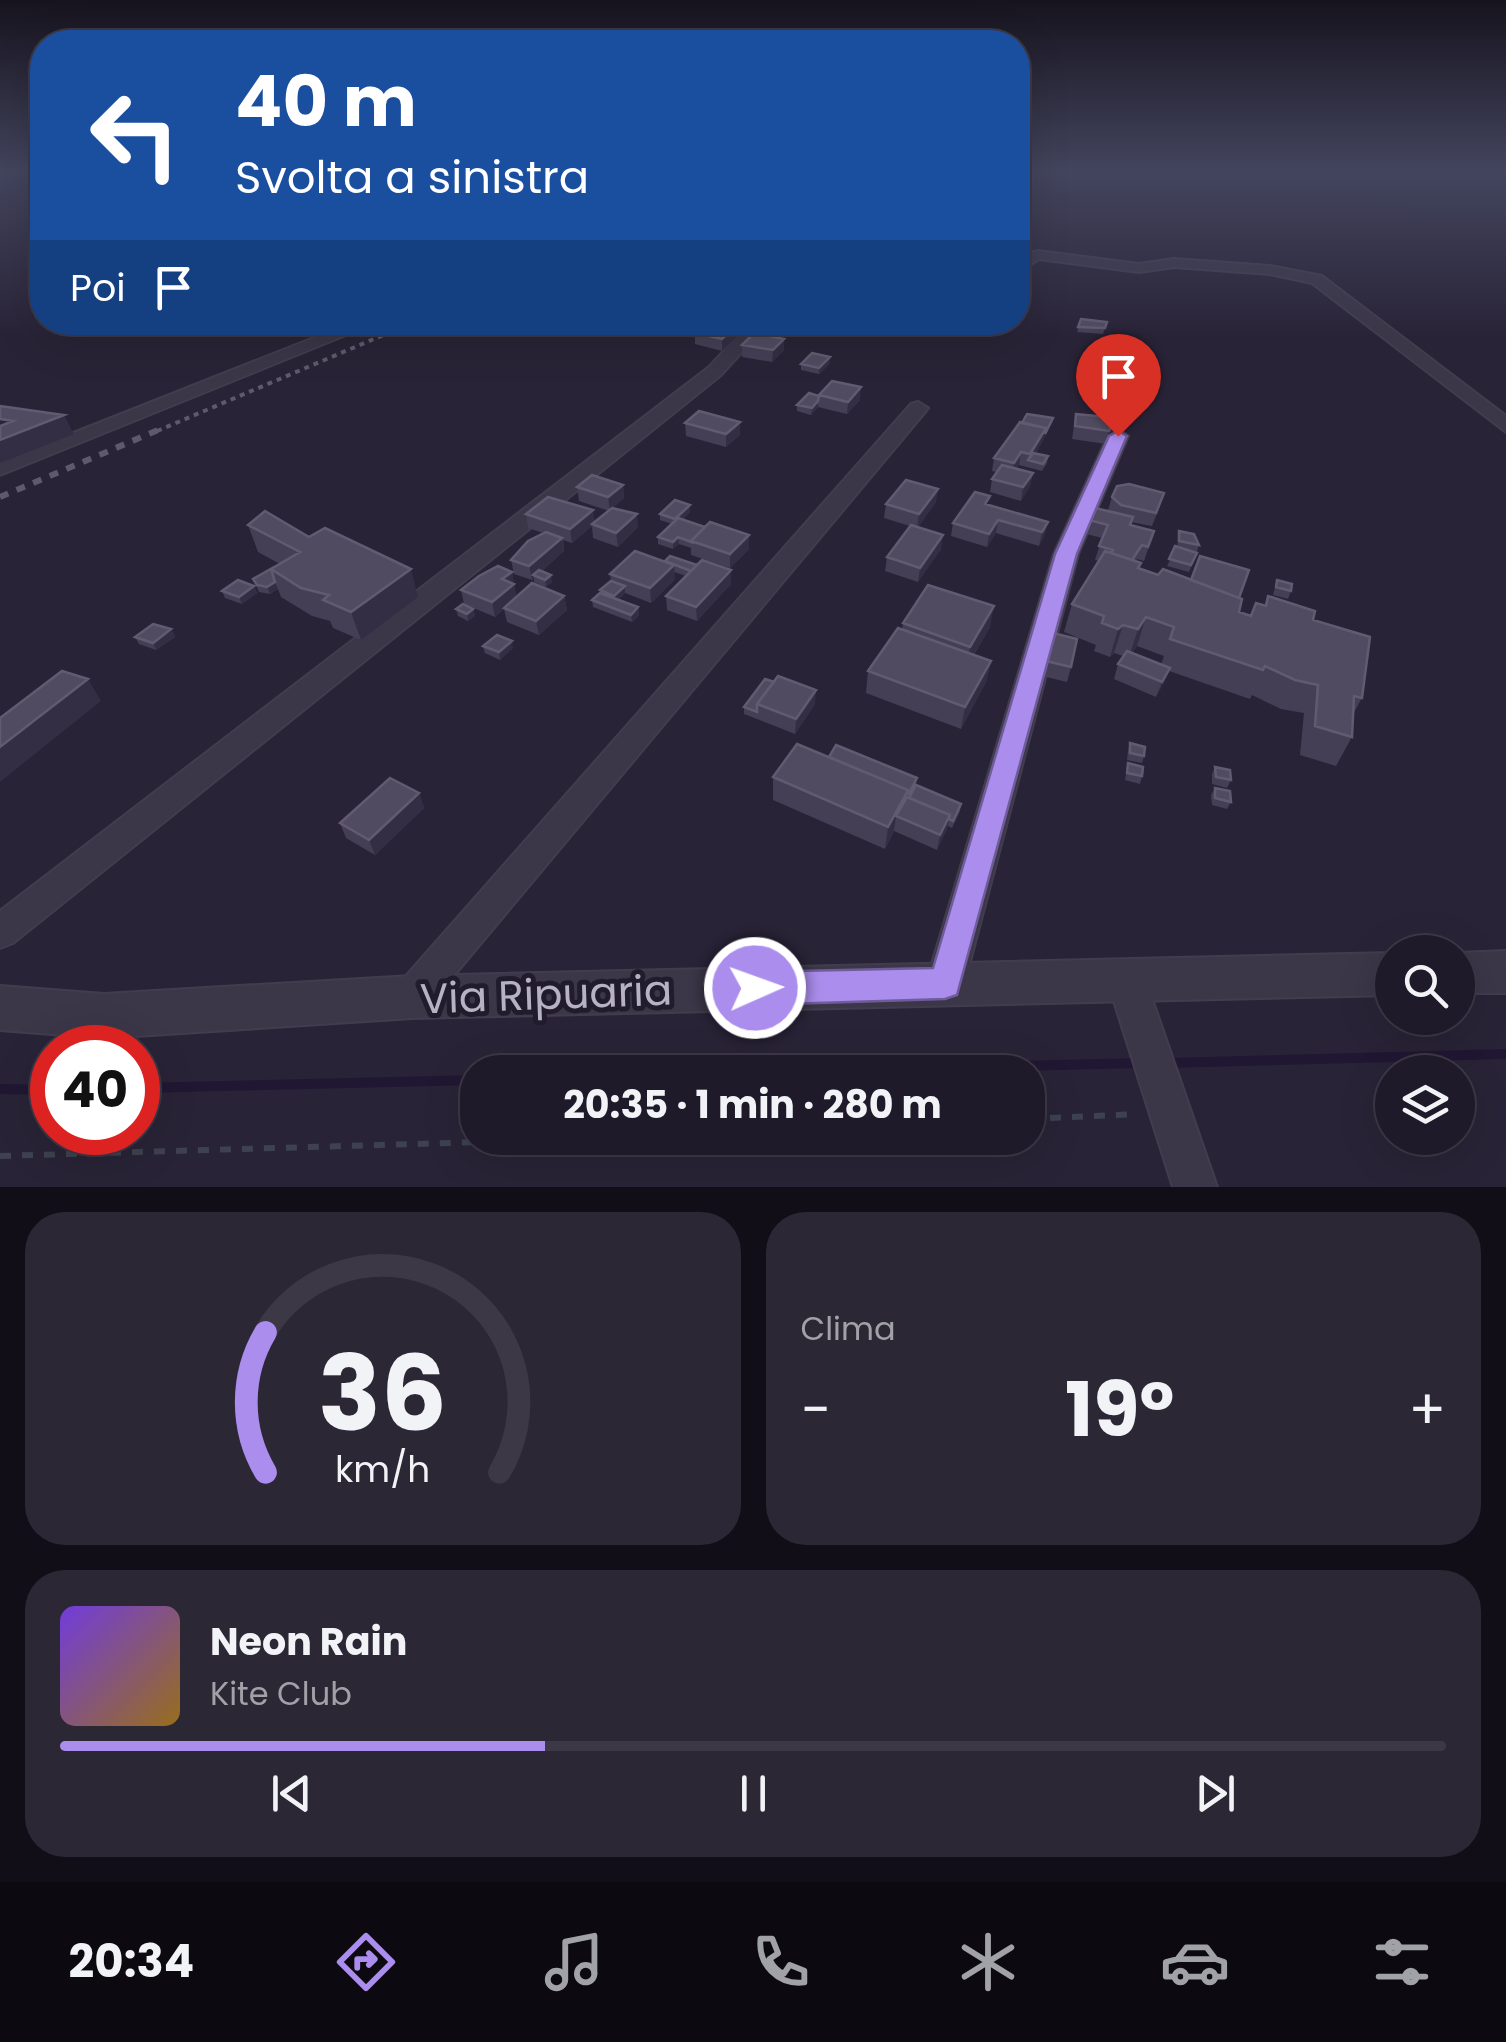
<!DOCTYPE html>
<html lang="it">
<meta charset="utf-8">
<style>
body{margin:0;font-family:Poppins,sans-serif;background:#2c2735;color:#f1f3f6;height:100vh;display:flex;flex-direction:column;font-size:38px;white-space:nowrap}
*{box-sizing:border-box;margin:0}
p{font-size:32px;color:#a1a1a8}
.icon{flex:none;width:55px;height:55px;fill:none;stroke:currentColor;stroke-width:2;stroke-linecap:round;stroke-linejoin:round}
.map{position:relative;height:1187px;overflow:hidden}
.drawer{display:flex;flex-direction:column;gap:25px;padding:25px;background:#110e17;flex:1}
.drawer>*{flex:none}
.banner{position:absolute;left:30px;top:30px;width:1000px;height:305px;border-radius:40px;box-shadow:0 10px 40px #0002,0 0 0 2px #3c3846;background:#1a4fa0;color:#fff;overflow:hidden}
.controls{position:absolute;left:1375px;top:935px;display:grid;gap:20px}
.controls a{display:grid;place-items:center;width:100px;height:100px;border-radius:50%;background:#1f1a29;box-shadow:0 10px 40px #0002,0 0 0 2px #3c3846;font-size:50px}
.speed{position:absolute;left:30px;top:1025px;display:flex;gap:20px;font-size:50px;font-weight:700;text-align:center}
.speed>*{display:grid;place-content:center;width:130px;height:130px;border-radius:50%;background:#1f1a29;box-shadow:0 10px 40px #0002,0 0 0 2px #3c3846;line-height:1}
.speed .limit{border:15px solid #d22;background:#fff;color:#111}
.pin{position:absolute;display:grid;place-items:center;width:85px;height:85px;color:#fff;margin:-102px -42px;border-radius:50% 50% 50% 0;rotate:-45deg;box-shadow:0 0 10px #0007}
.pin .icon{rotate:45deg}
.me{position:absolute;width:110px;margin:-55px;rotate:88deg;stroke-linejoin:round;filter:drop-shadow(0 0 8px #0008)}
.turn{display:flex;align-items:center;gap:35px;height:210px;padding:0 40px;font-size:45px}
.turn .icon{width:130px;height:130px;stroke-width:2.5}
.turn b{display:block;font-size:70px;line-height:85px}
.then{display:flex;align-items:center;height:95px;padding:0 40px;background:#0003;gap:20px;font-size:38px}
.big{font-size:75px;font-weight:700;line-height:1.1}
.drawer .tile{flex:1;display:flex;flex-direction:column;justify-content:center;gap:15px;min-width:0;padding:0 35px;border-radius:40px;background:#2c2735}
.drawer .dial{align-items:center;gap:0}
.dial svg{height:260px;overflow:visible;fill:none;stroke:#3c3846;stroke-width:7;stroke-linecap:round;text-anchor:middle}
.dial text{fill:#f1f3f6;stroke:none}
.song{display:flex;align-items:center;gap:30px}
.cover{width:120px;height:120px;border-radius:15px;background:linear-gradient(135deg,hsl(260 70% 55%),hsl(40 70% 35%))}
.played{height:10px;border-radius:5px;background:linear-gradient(90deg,#ab8ded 35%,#3c3846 35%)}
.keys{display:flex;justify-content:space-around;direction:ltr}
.heat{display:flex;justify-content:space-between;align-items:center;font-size:55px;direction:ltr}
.drawer .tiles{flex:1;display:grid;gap:25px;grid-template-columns:1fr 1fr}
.tile:last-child{grid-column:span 2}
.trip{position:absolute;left:460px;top:1055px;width:585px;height:100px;border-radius:40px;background:#1f1a29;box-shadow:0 10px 40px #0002,0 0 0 2px #3c3846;font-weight:700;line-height:100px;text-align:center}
.dock{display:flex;height:160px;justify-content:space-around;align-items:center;background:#0c0a10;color:#a1a1a8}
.dock .icon{width:70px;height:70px}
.dock .current{color:#ab8ded}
.dock b{font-size:45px;color:#f1f3f6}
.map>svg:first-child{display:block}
.green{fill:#252838}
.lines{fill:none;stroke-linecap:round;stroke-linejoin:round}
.stream{stroke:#201833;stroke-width:10}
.minor-casing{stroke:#423d4e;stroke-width:4}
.tertiary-casing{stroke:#423d4e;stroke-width:4}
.path{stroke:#3e4250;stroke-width:6;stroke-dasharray:11 11;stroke-linecap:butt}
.minor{fill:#3b3648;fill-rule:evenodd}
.tertiary{fill:#3b3648;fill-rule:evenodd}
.rail-far1{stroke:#5f596e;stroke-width:4;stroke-dasharray:5 5;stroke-linecap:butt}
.rail{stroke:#5f596e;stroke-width:6;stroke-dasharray:9 9;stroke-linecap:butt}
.wall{fill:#453f55;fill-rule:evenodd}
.shaded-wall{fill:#342e44}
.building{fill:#514b61;stroke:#615b71;stroke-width:2.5}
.route{fill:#ab8ded;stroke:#6f5c9a;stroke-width:2.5}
.labels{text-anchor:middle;stroke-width:10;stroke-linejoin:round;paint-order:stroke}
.near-street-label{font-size:42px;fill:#b7b1c4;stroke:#211c2c}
</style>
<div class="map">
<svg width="1506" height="1187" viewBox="0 0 1506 1187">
<rect width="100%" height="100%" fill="#292337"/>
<path class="green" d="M1341,171L1463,177L1506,189V213C1466,210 1400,216 1365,196L1369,182Z"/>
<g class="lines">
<path class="stream" d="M1167,1063L1506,1054
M766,1072L1140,1063
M138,1088L478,1080
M0,1089L52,1090"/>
<g class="minor-casing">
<path id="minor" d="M1038,251L1139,264L1174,259L1270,266L1322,276L1506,416V432L1312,283L1270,274L1174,267L1139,272L1039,259L1018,272L1020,256Z
M354,322H378L0,475V462Z
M751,322H769L721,375L13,943L0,948V911L709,367Z
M918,402L928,408L925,412L425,1010L412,1015L399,1010L393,997L399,984L911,404Z
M1118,430L1128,436L1078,554L964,984L958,996L945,1001L932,996L926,984L1054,554L1108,436Z
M1126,962L1139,967L1145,979L1217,1187H1173L1107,979L1113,967Z"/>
</g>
<g class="tertiary-casing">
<path id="tertiary" d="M1506,951V993H1458V953Z
M1392,953V995L412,1018L104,1038L0,1030V986L104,994L412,976Z"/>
</g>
<path class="path" d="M1028,1119L1137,1114
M0,1156L621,1138"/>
<use href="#minor" class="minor"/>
<use href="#tertiary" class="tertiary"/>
<path class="rail-far1" d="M157,431L414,322"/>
<path class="rail" d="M0,497L163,428"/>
</g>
<path class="wall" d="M1081,319L1107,322L1103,334L1077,332Z
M707,322H745V329L722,351L695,344V333Z
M870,322L862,332L846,329V323Z
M784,339V350L772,362L742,357V345Z
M830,363L819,374L801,370V364Z
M819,396L860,400L847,414L818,407L811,415L797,411V405Z
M1076,414L1117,418L1114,431L1106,444L1072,439Z
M685,423L740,435L726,447L686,436Z
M1051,424L1036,453L1048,456L1047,463L1042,471L1019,465L1016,468L1033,473L1030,486L1021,501L990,492L992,479L996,472L992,471L994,458Z
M623,485L624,498L613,508L638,527L618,547L593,538L592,526L572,543L563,540L564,551L542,571L552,582L546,587L534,582V578L532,580L514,574L511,560L543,533L528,528L526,514L594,522L609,511L579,501L577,487Z
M1112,497L1160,506L1152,526L1131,522L1130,525L1154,531L1144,561L1137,559L1136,561L1139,568L1239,598V612L1251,616L1264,606L1268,596L1313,620L1362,698L1353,714L1352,737L1336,766L1300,755L1304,713L1281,709L1252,695L1250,699L1169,671L1156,697L1114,679L1118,664L1123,656L1114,653L1110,657L1094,651L1096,645L1064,632L1072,604L1099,561L1095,560L1102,538L1086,534L1089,520L1108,510ZM1137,646L1164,656L1161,665L1132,653Z
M936,502L918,527L941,549L918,582L885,571L887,557L910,526L884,518L886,504Z
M690,505V512L682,520L749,549L730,568L691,555V548L679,544L673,549L658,544V537L672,524L660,520V514Z
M989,506L1048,522L1044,536L1039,546L996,533L987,547L951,536L953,523Z
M248,525L309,537L418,597L361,640L333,628L330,621L312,616L281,597L278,589L270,594L259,592L253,579L280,564L258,552Z
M1179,531L1199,545L1197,552L1186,550L1197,553L1189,572L1167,566L1177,547Z
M635,551L731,584L697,621L667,610L666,596L686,576L674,572L675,579L651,603L625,593L618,600L638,607L639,615L632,622L593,607L592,600L600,593V590L611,581L610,574Z
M512,572L516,597L564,596L567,610L539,635L507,622L504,609L495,617L464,604L461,590Z
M1277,580L1291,591L1288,599L1273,595Z
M254,586L257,593L242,604L225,598L222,591Z
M456,609H473L475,616L468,621L458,616Z
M903,623L990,627L974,655L991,661L986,682L961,729L866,693L868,671L902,630Z
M171,629L175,637L156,650L139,644L135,637Z
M1053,633L1071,667L1067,682L1042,676Z
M483,646L513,648L500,660L485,653Z
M765,679L815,704L795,734L744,714V707Z
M1130,743L1144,756L1142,763L1127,760L1128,751Z
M829,757L917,778L916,786L961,804L960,811L952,828L948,826L937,850L894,831L885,849L773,800V777Z
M1128,763L1142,776L1140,784L1125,780Z
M1215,767L1231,780L1227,788L1212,784V774Z
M1215,788L1231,802L1227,809L1212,805L1211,795Z
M419,793L424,808L375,855L346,838L340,823Z"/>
<path class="shaded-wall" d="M740,322H745V329L722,351V339Z
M784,339V350L772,362L773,350Z
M830,357V363L819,374V368Z
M861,387L860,400L847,414L848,402Z
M818,401V407L811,415L812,408Z
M64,415L74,434L0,463V440Z
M1053,418L1043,441L1031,461L1028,460L1030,454Z
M1117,418L1114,431L1106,444L1109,431Z
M740,422V435L726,447V434Z
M1021,452L1019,465L1011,476L1014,463Z
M1033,473L1030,486L1021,501L1023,487Z
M623,485L624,498L610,511L608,497Z
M938,489L936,502L917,528L919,514Z
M690,505V512L676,525L675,519Z
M593,510L595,524L572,543L570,529Z
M637,514L638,527L618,547L616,533Z
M998,520L996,533L987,547L989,534Z
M1048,522L1044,536L1039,546L1042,532Z
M749,535V549L730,568V554Z
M943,535L941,549L918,582L920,568Z
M678,537L679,544L673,549V542Z
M562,538L564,551L536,576L533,575L534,578L532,580L529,566Z
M674,565L675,579L651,603L650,588Z
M411,569L418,597L361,640L351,612Z
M731,570V584L697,621L696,607Z
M512,572L517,598L495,617L492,602L502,579Z
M551,575L552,582L546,587L545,580Z
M275,582L278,589L270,594L267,587Z
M254,586L257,593L242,604L239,597Z
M625,586V593L615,603L614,596Z
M564,596L567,610L539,635L536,621Z
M994,606L990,627L966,668L970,647Z
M638,607L639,615L632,622L631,615Z
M473,609L475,616L468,621L467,614Z
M1146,617L1137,646L1129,657L1138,629Z
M1123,625L1114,653L1110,657L1118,629Z
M171,629L175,637L156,650L153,643Z
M512,641L513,648L500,660L499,652Z
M991,661L986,682L961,729L965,707Z
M1170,668L1164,683L1156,697L1162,682Z
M88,679L101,701L0,782V747Z
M816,690L815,704L795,734L796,719Z
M908,790L905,812L896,816L894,831L885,849L888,827Z
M419,793L424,808L375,855L369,840Z
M950,815L947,830L937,850L940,835Z"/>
<path class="building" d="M1081,319L1107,322L1105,328L1078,327Z
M707,322H740L722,339L695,333Z
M847,322H865L863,326Z
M754,333L784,339L773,350L742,345Z
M812,353L830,357L819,368L801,364Z
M832,381L861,387L848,402L819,395Z
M809,393L819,396L818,401L812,408L797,405Z
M0,406L64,415L0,440V426L13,421L0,419Z
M699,411L740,422L726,434L685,423Z
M1027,414L1053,418L1045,434L1046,428L1022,423Z
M1076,414L1117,418L1109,431L1075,426Z
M1020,422L1046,428L1030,454L1021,452L1014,463L994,458Z
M1033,453L1048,456L1043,464L1028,460Z
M1002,465L1033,473L1023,487L992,479Z
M592,475L623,485L608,497L577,487Z
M906,480L938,489L919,514L886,504Z
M1129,484L1164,493L1156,513L1121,505L1112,497L1117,486Z
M975,492L990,496L985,504L1048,522L1042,532L998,520L989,534L953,523Z
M548,497L593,510L570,529L526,514Z
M675,500L690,505L675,519L660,514Z
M612,508L637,514L616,533L592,524Z
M1095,508L1133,517L1130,525L1154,531L1148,547L1142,545L1132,560L1111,553L1113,550L1099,546L1108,525L1089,520Z
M265,511L309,537L325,528L411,569L351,612L323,600L329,595L301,588L271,569L300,552L248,525Z
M678,518L705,527L691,541L694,543L678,537L673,542L658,537Z
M710,522L749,535L730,554L691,541Z
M911,525L943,535L920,568L887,557Z
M1179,531L1194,534L1199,545L1179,541Z
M546,532L562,538L529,566L511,560L528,541Z
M1175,546L1197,553L1191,565L1169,559Z
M635,551L674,565L650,588L610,574Z
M1105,551L1141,563L1138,568L1158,575L1163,569L1242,599L1239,612L1251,616L1256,603L1266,606L1268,596L1315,611L1313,620L1370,637L1362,698L1354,696L1352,737L1315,726L1318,685L1295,680L1265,666L1263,670L1170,639L1174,627L1146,617L1138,629L1123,625L1118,629L1102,623L1104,616L1072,604Z
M670,556L697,565L691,571L665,561Z
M1200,556L1249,570L1239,598L1191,580Z
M702,560L731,570L696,607L666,596Z
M498,566L512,572L502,579L514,584L492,602L461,590L479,576Z
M274,567L271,569L275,582L267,587L257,585L253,579Z
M539,570L551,575L545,580L533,575Z
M238,580L254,586L239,597L222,591Z
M1277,580L1292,584L1291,591L1276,587Z
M611,581L625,586L614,596L600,590Z
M532,583L564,596L536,621L504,608Z
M928,585L994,606L970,647L903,623Z
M600,593L638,607L631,615L592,600Z
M463,604L473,609L467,614L456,609Z
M153,624L171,629L153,643L135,637Z
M898,628L991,661L965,707L868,671Z
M1053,633L1077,639L1071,667L1046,661Z
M497,635L512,641L499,652L483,646Z
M1127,651L1170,668L1162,682L1118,664Z
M62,671L88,679L0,747V718Z
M778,676L816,690L796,719L757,704Z
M765,679L774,682L757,704V712L744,707Z
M1130,743L1145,747L1144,756L1130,753Z
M797,744L908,790L888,827L773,777Z
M836,745L917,778L908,795V790L829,757Z
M1128,763L1143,767L1142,776L1127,773Z
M1215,767L1230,770L1231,780L1216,777Z
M390,778L419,793L369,840L340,823Z
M916,785L961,804L953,821L949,819L950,815L909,798Z
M1215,788L1230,791L1231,802L1215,798Z
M907,797L950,815L940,835L896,816Z"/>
<linearGradient id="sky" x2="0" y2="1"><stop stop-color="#17131e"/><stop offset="0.51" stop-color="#43455e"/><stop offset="1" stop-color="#43455e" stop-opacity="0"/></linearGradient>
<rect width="1506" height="337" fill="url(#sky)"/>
<path class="route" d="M1118,431L1127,436L1077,554L957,995L945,999L755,1005L743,1000L738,988L743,977L755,972L933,968L1055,554L1109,436Z"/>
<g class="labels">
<g class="near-street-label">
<text transform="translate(546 994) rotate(-2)" y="15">Via Ripuaria</text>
</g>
</g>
</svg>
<div class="controls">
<a><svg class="icon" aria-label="search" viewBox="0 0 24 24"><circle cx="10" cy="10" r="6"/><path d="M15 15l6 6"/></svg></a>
<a><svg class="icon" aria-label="layers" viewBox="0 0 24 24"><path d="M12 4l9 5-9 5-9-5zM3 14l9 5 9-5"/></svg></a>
</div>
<div class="speed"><div class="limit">40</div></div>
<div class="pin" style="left:1118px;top:436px;background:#d93025"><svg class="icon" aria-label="arrive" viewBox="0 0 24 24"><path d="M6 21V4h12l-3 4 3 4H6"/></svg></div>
<svg class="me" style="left:755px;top:988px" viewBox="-20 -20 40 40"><circle r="17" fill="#ab8ded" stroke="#fff" stroke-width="3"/><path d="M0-11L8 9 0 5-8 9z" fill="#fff"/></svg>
<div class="trip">20:35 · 1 min · 280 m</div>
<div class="banner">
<div class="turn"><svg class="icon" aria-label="left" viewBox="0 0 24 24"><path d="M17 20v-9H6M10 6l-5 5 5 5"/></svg><div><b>40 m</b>Svolta a sinistra</div></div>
<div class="then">Poi<svg class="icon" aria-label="arrive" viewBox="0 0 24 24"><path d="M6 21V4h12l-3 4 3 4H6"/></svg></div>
</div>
</div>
<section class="drawer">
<div class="tiles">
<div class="tile dial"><svg viewBox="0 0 100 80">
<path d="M14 69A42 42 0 1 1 86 69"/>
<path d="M14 69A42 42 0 0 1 14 26" stroke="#ab8ded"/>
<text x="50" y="56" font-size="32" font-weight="700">36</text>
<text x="50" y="72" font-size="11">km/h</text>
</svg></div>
<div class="tile"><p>Clima</p>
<div class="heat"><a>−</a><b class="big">19°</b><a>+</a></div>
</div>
<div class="tile">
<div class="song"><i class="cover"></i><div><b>Neon Rain</b><p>Kite Club</p></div></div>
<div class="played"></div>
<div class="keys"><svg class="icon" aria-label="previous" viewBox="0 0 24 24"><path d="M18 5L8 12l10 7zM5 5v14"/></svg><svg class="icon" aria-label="pause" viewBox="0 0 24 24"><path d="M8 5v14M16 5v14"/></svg><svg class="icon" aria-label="next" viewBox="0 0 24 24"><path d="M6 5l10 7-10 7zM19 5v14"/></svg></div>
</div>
</div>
</section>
<nav class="dock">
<b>20:34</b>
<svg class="icon current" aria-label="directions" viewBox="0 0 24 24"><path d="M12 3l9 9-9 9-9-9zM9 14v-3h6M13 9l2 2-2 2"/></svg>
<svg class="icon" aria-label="music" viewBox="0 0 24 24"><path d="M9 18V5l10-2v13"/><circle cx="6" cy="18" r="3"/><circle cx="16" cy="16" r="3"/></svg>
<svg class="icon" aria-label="phone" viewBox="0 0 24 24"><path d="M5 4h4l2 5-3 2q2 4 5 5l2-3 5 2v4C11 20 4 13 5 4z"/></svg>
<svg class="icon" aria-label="climate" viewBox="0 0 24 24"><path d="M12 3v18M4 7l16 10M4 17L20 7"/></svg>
<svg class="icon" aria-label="car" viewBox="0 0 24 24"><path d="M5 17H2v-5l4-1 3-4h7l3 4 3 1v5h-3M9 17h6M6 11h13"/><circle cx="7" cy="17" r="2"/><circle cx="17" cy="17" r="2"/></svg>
<svg class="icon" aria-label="filters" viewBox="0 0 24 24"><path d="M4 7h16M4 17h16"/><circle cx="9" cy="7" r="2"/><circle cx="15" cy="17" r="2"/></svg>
</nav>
